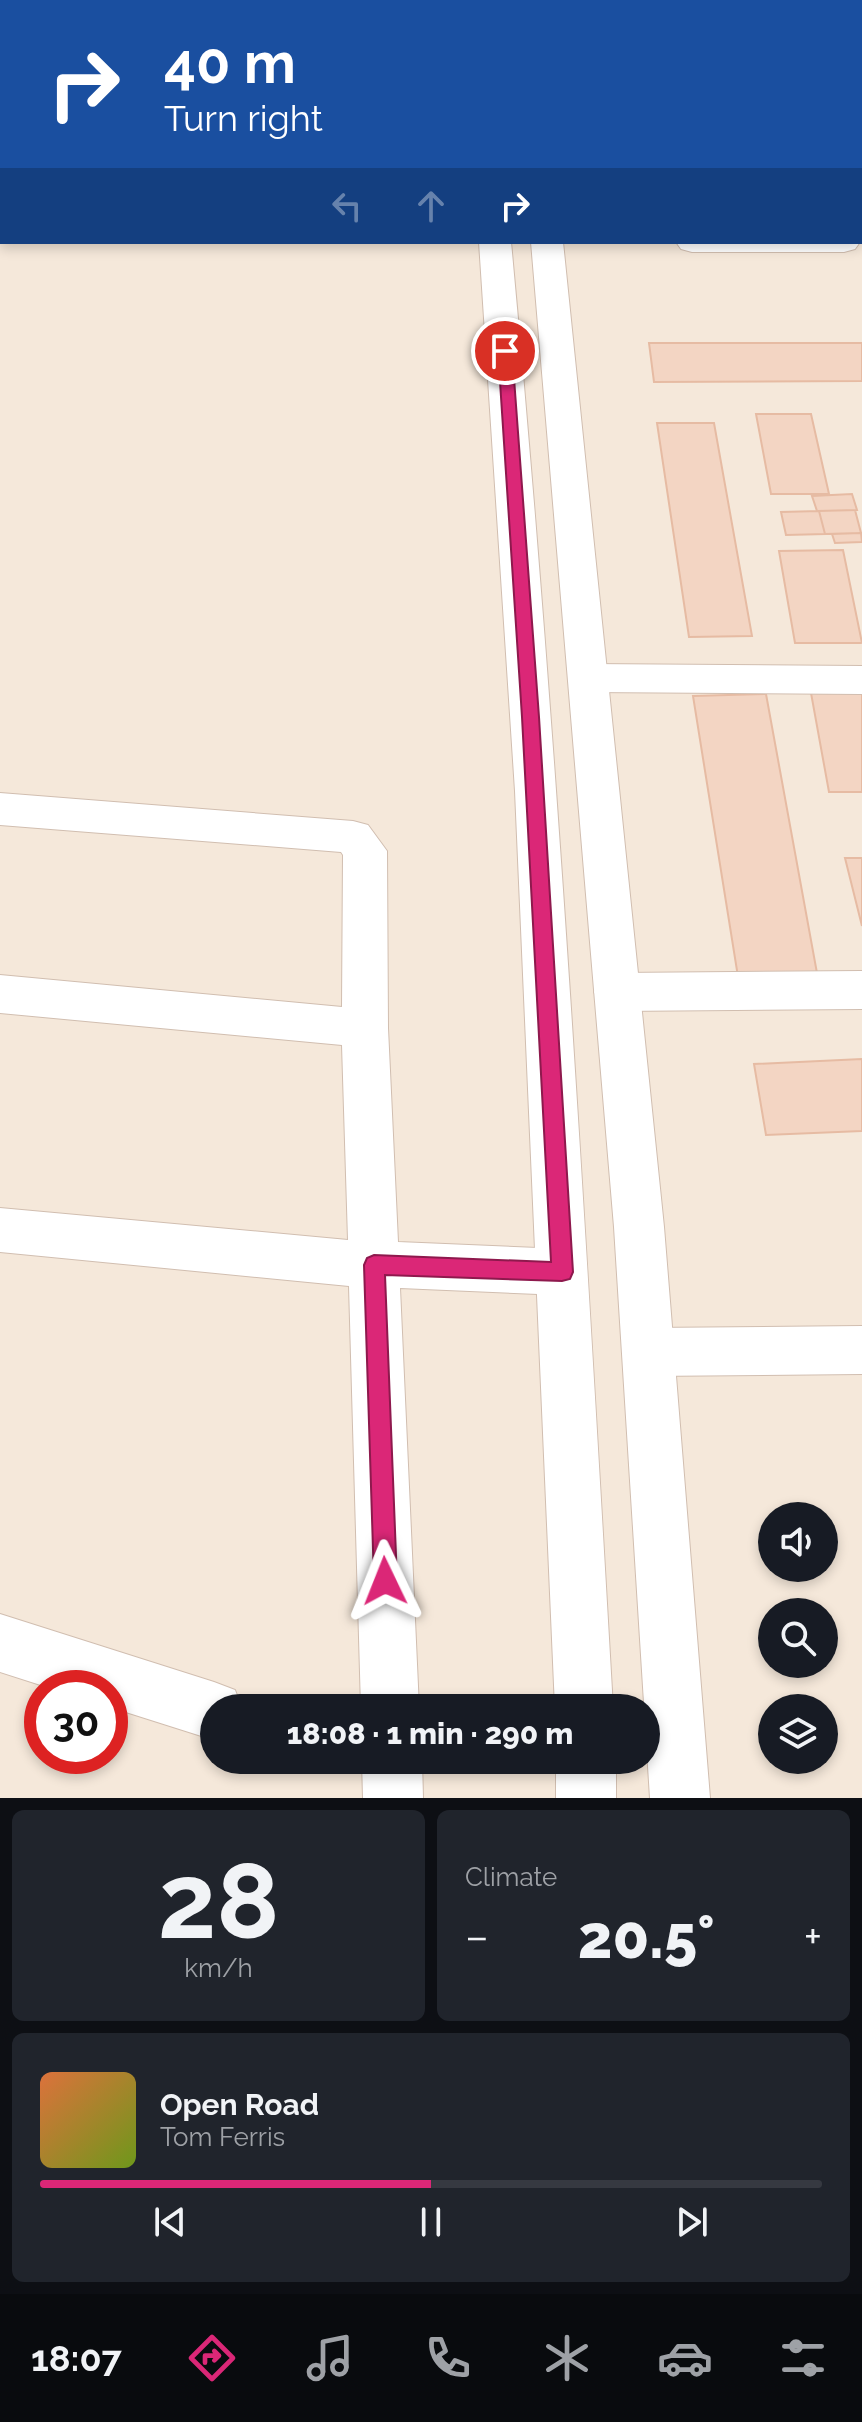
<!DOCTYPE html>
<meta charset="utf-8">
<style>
body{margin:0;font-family:Raleway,sans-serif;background:#20242c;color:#f1f3f6;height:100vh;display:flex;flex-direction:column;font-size:30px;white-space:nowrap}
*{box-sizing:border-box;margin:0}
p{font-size:26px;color:#9ea1a6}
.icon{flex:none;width:44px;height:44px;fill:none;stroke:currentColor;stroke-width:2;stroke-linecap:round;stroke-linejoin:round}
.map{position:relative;height:1798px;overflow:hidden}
.panel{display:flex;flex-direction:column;gap:12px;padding:12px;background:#0d0f14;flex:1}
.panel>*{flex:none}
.hud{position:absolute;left:0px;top:0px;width:862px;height:244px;box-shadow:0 4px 12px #0003;background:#1a4fa0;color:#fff;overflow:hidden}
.buttons{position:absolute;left:758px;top:1502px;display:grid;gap:16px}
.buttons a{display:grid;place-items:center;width:80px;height:80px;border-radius:50%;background:#171b24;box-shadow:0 4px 12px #0003;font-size:40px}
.speed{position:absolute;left:24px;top:1670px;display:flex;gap:16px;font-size:40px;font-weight:700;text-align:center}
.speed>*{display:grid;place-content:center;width:104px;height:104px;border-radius:50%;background:#171b24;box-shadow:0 4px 12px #0003;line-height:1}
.speed .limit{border:12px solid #d22;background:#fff;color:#111}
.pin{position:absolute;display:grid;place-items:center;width:68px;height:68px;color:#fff;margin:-34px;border:4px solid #fff;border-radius:50%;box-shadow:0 2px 8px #0007}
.me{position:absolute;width:88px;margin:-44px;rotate:358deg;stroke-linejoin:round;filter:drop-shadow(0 0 6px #0008)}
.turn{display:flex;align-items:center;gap:28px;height:168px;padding:0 32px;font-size:36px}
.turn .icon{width:104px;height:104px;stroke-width:2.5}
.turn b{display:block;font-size:56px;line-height:68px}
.lanes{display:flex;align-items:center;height:76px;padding:0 32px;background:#0003;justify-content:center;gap:40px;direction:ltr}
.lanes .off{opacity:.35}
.big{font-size:60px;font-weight:800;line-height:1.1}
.panel .widget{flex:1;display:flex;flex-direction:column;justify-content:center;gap:12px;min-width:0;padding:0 28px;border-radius:12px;background:#20242c}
.panel .dial{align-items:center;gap:0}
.dial b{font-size:104px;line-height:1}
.song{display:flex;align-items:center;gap:24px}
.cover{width:96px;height:96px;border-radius:12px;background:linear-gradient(135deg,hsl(20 70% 55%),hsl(80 70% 35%))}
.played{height:8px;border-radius:4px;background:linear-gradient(90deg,#db2777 50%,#363941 50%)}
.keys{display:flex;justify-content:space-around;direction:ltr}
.heat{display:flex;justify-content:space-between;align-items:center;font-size:44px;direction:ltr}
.panel .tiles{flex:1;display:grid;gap:12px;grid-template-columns:1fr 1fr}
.widget:last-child{grid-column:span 2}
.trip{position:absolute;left:200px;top:1694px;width:460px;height:80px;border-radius:40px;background:#171b24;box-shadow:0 4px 12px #0003;font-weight:800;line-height:80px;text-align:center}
.tab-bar{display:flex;height:128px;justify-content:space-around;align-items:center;background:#090b0e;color:#9ea1a6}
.tab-bar .icon{width:56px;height:56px}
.tab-bar .selected{color:#db2777}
.tab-bar b{font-size:36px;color:#f1f3f6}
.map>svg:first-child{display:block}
.residential{fill:#f5e8da;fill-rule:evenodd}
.building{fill:#f3d5c3;stroke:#e6bba3;stroke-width:2}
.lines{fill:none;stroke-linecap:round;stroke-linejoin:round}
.minor-casing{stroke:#d1beb0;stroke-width:2}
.tertiary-casing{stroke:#d1beb0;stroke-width:2}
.minor{fill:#fff;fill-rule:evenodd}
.tertiary{fill:#fff;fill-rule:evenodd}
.route{fill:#db2777;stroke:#8e194d;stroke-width:2}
</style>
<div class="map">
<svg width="862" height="1798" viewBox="0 0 862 1798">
<rect width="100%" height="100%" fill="#fdf6ec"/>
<path class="residential" d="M0,0H862V1798H0ZM2,2H860V242H2ZM772,1516H824V1568H772ZM772,1612H824V1664H772ZM42,1688H110V1756H42ZM214,1708H646V1760H214ZM772,1708H824V1760H772Z"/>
<path class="building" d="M649,343H862V381L654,382Z
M756,414H811L829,494H771Z
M657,423H714L752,636L689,637Z
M852,494L857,510L817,511L812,496Z
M855,510L861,533L825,534L819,511Z
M819,511L825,534L786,535L781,512Z
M861,533L862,542L835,543L832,534Z
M843,550L862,643H795L779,551Z
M809,682H862V792H829Z
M766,694L819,984L739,983L693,696Z
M845,858H862V926Z
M862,1059V1131L766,1135L754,1064Z"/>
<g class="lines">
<g class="minor-casing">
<path id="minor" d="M676,0H705L707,2H678Z
M676,242H860L855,249L844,252H692L681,249Z
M588,664L862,666V694L588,692L574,688L568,678L574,668Z
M0,793L353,821L368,825L387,851L388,1028L398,1242L562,1249L580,1256L587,1272L580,1288L562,1295L400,1288L419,1708H361L349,1286L0,1252V1208L348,1240L342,1045L0,1013V975L342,1007L343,855L341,852L0,825Z
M862,971V1009L617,1011L601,1005L594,992L601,979L617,973Z
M862,1326V1374L648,1376L630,1369L622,1352L630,1335L648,1328Z
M0,1614L214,1682L235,1690L242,1708H214V1740L110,1707V1688H50L0,1672Z
M362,1760H422L423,1798H363Z"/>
</g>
<g class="tertiary-casing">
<path id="tertiary" d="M464,0H492V2H464Z
M510,0H538V2H510Z
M479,242H511C557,730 585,1219 613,1708H555L515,791Z
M531,242H563L664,1227L710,1798H650L614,1227Z
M556,1760H616V1798H556Z"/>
</g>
<use href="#minor" class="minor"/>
<use href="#tertiary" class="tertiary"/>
</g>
<path class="route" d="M505,347L512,351L539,717L573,1272L570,1279L562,1281L385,1275L397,1581L394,1590L385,1593L377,1590L374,1581L364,1265L367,1258L374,1255L551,1262L522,717L498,351Z"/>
</svg>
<div class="buttons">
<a><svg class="icon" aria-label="sound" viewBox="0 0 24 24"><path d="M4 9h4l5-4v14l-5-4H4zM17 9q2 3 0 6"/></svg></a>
<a><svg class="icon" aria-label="search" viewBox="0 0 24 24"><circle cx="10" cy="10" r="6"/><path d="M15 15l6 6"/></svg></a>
<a><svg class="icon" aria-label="layers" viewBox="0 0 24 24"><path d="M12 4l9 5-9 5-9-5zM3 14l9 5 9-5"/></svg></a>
</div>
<div class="speed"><div class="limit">30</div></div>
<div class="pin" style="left:505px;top:351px;background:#d93025"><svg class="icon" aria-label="arrive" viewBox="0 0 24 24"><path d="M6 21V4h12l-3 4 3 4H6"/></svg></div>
<svg class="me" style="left:385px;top:1581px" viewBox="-20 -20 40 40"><path d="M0-17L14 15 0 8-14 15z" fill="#db2777" stroke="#fff" stroke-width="4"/></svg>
<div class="trip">18:08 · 1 min · 290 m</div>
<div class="hud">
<div class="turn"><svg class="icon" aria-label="right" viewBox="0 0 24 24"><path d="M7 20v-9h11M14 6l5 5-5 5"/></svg><div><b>40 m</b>Turn right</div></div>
<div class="lanes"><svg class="icon off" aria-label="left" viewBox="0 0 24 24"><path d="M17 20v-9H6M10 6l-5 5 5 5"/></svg><svg class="icon off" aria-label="ahead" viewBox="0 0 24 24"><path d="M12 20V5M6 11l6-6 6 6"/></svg><svg class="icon" aria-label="right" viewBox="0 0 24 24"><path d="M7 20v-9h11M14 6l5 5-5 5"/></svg></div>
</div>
</div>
<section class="panel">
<div class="tiles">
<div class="widget dial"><b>28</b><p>km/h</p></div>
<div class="widget"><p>Climate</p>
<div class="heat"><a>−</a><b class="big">20.5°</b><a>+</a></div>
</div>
<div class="widget">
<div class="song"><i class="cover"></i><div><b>Open Road</b><p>Tom Ferris</p></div></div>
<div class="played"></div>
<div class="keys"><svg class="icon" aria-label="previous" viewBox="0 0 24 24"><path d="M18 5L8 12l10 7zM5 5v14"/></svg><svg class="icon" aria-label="pause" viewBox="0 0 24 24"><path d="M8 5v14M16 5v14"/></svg><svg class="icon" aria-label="next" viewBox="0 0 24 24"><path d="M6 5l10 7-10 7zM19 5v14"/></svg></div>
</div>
</div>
</section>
<nav class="tab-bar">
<b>18:07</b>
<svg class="icon selected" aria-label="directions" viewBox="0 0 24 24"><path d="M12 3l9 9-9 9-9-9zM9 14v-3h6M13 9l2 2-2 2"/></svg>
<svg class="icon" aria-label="music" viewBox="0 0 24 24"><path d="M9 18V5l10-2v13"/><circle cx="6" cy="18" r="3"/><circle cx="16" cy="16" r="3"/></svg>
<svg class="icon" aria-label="phone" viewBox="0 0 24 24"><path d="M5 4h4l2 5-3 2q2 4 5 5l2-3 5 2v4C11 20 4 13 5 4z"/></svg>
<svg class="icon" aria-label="climate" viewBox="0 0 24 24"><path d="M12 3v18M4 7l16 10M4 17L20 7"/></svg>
<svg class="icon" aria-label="car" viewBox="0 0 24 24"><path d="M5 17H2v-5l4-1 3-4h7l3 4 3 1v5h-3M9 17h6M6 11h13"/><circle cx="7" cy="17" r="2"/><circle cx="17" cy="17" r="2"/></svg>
<svg class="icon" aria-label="filters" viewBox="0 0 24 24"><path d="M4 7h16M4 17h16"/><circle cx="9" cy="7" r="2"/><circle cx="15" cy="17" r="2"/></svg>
</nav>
